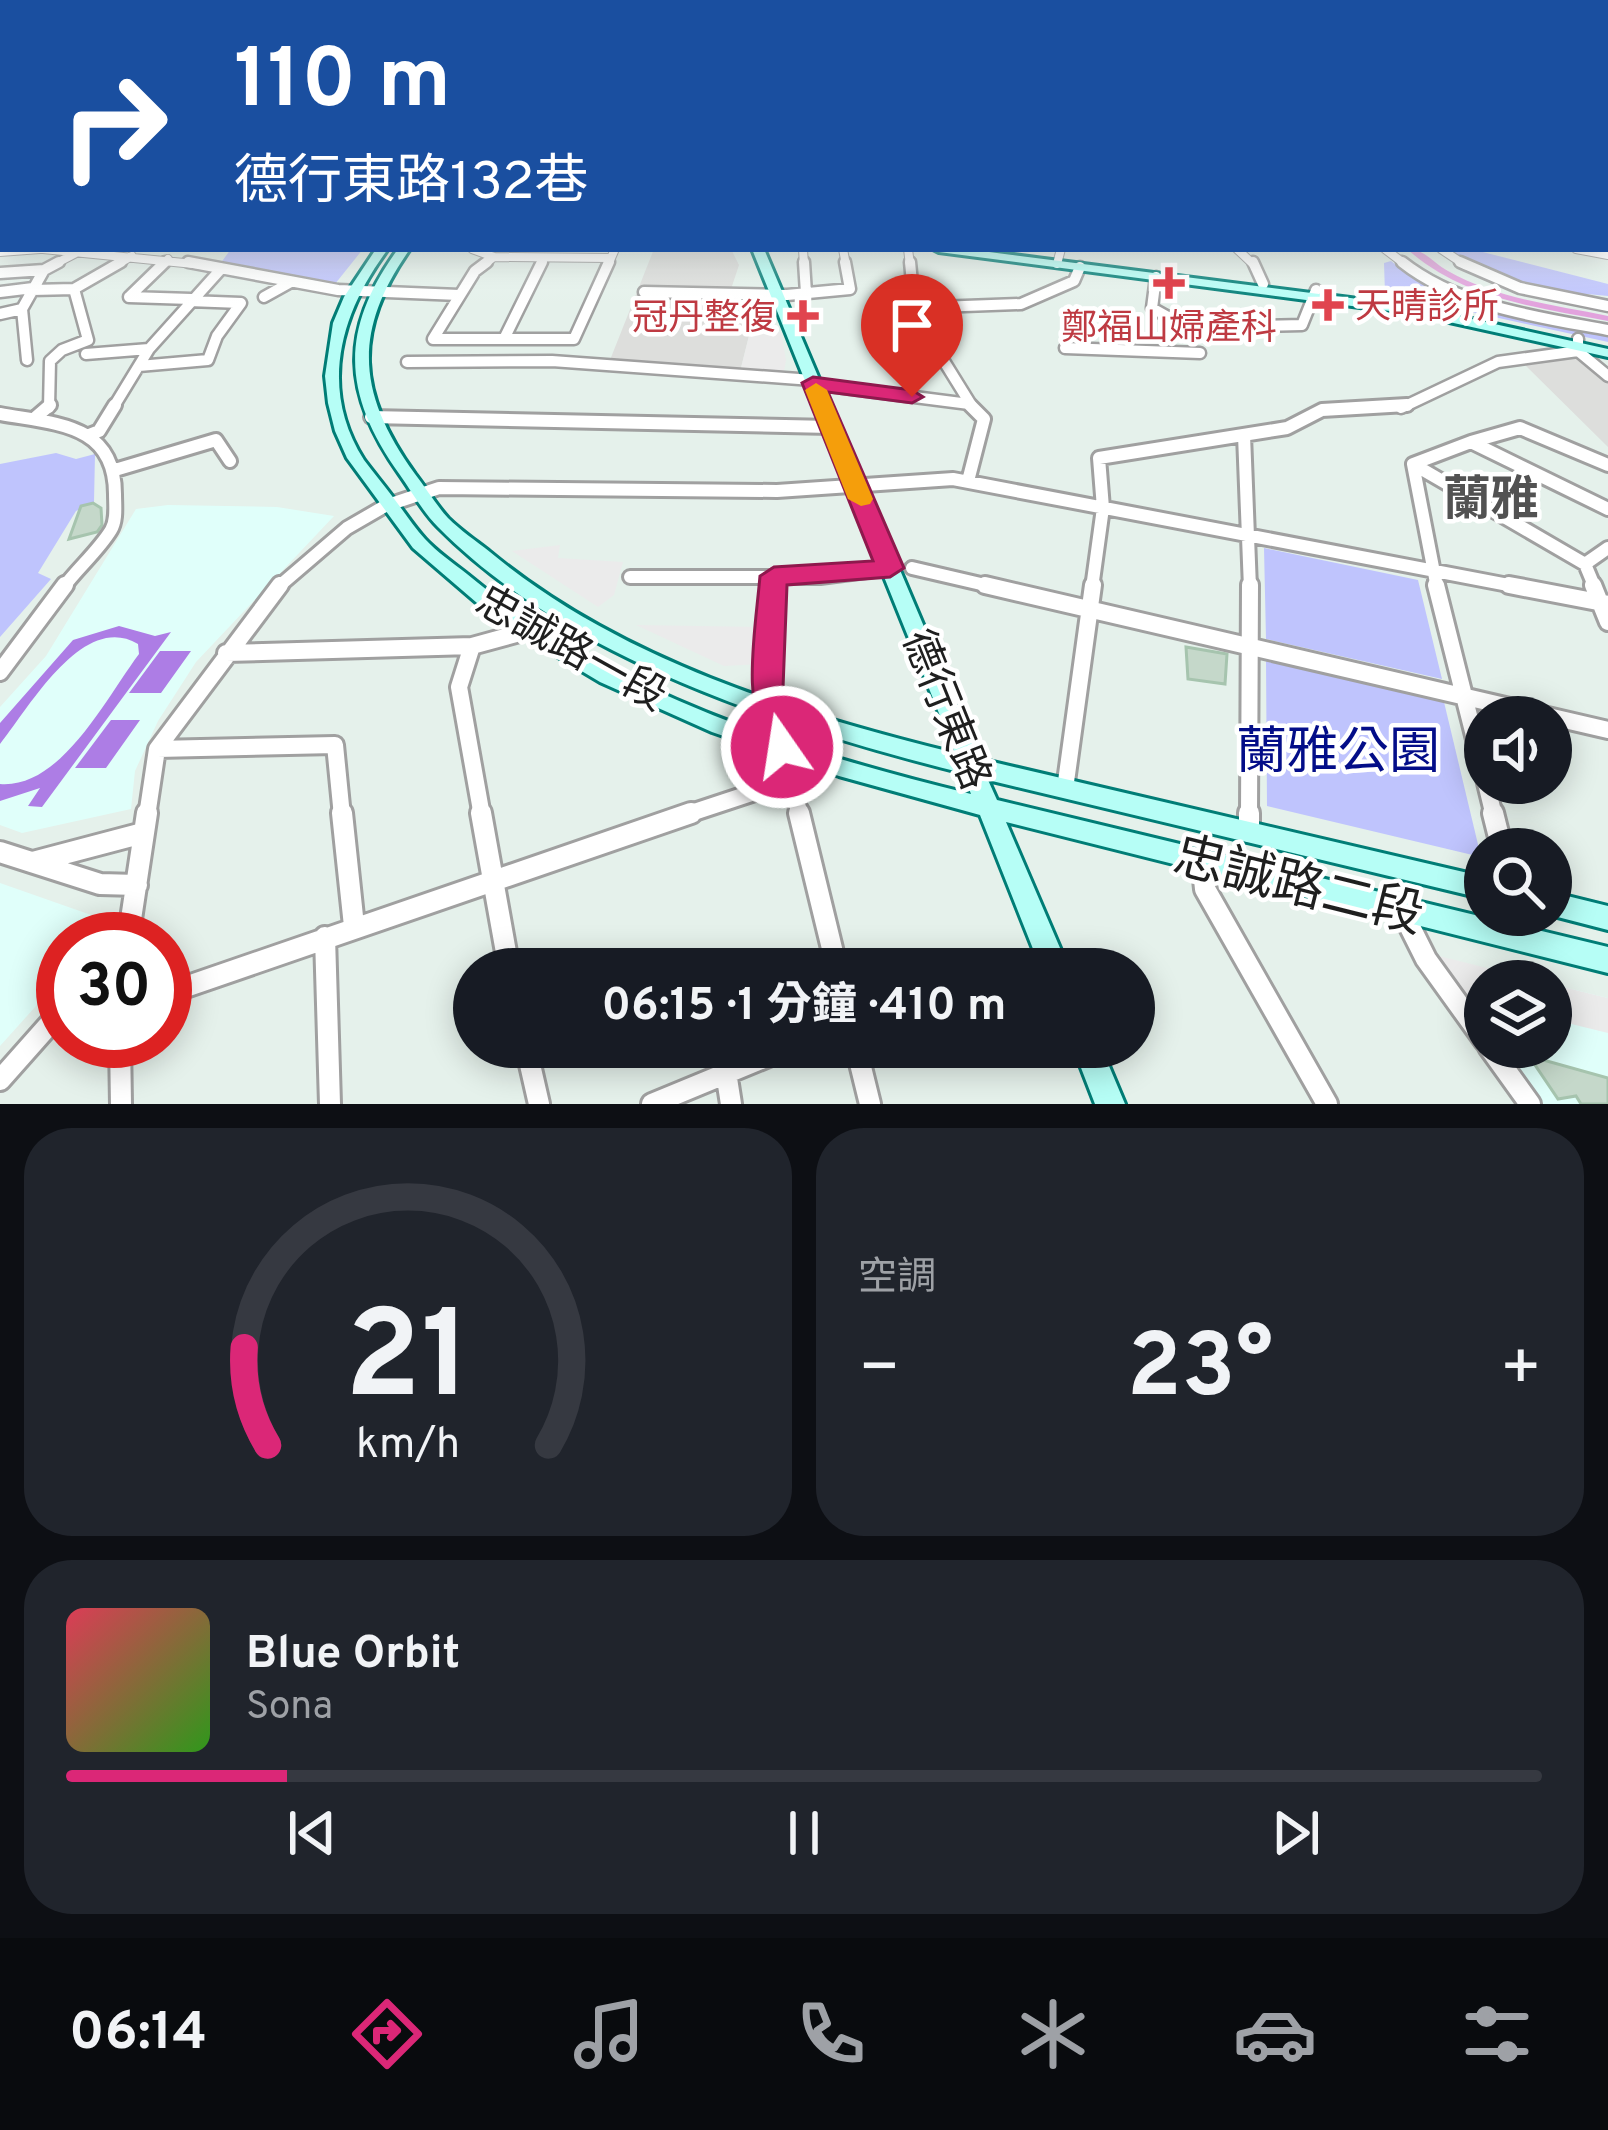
<!DOCTYPE html>
<html lang="zh-TW">
<meta charset="utf-8">
<style>
body{margin:0;font-family:Overpass,"Noto Sans TC",sans-serif;background:#20242c;color:#f1f3f6;height:100vh;display:flex;flex-direction:column;font-size:45px;white-space:nowrap}
*{box-sizing:border-box;margin:0}
p{font-size:39px;color:#9ea1a6}
.icon{flex:none;width:66px;height:66px;fill:none;stroke:currentColor;stroke-width:2;stroke-linecap:round;stroke-linejoin:round}
.map{position:relative;height:1104px;overflow:hidden}
.drawer{display:flex;flex-direction:column;gap:24px;padding:24px;background:#0d0f14;flex:1}
.drawer>*{flex:none}
.banner{position:absolute;left:0px;top:0px;width:1608px;height:252px;box-shadow:0 6px 30px #0003;background:#1a4fa0;color:#fff;overflow:hidden}
.tools{position:absolute;left:1464px;top:696px;display:grid;gap:24px}
.tools a{display:grid;place-items:center;width:108px;height:108px;border-radius:50%;background:#171b24;box-shadow:0 6px 30px #0003;font-size:60px}
.speed{position:absolute;left:36px;top:912px;display:flex;gap:24px;font-size:60px;font-weight:700;text-align:center}
.speed>*{display:grid;place-content:center;width:156px;height:156px;border-radius:50%;background:#171b24;box-shadow:0 6px 30px #0003;line-height:1}
.speed .limit{border:18px solid #d22;background:#fff;color:#111}
.pin{position:absolute;display:grid;place-items:center;width:102px;height:102px;color:#fff;margin:-123px -51px;border-radius:50% 50% 50% 0;rotate:-45deg;box-shadow:0 0 12px #0007}
.pin .icon{rotate:45deg}
.me{position:absolute;width:132px;margin:-66px;rotate:347deg;stroke-linejoin:round;filter:drop-shadow(0 0 9px #0008)}
.turn{display:flex;align-items:center;gap:42px;height:252px;padding:0 36px;font-size:54px}
.turn .icon{width:156px;height:156px;stroke-width:2.5}
.turn b{display:block;font-size:84px;line-height:102px}
.big{font-size:90px;font-weight:700;line-height:1.1}
.drawer .tile{flex:1;display:flex;flex-direction:column;justify-content:center;gap:18px;min-width:0;padding:0 42px;border-radius:48px;background:#20242c}
.drawer .dial{align-items:center;gap:0}
.dial svg{height:312px;overflow:visible;fill:none;stroke:#363941;stroke-width:7;stroke-linecap:round;text-anchor:middle}
.dial text{fill:#f1f3f6;stroke:none}
.song{display:flex;align-items:center;gap:36px}
.cover{width:144px;height:144px;border-radius:18px;background:linear-gradient(135deg,hsl(350 70% 55%),hsl(110 70% 35%))}
.played{height:12px;border-radius:6px;background:linear-gradient(90deg,#db2777 15%,#363941 15%)}
.keys{display:flex;justify-content:space-around;direction:ltr}
.heat{display:flex;justify-content:space-between;align-items:center;font-size:66px;direction:ltr}
.drawer .tiles{flex:1;display:grid;gap:24px;grid-template-columns:1fr 1fr}
.tile:last-child{grid-column:span 2}
.trip{position:absolute;left:453px;top:948px;width:702px;height:120px;border-radius:60px;background:#171b24;box-shadow:0 6px 30px #0003;font-weight:700;line-height:120px;text-align:center}
.tab-bar{display:flex;height:192px;justify-content:space-around;align-items:center;background:#090b0e;color:#9ea1a6}
.tab-bar .icon{width:84px;height:84px}
.tab-bar .current{color:#db2777}
.tab-bar b{font-size:54px;color:#f1f3f6}
.map>svg:first-child{display:block}
.residential{fill:#dddedc}
.education{fill:#e0fffa}
.park{fill:#bfc4fd}
.pitch{fill:#ad7de5}
.parking{fill:#ebebeb}
.water{fill:#e2a2dd}
.building{fill:#c5d8ca;stroke:#a6c4ae;stroke-width:3}
.lines{fill:none;stroke-linecap:round;stroke-linejoin:round}
.street-far4-casing{stroke:#a0a0a0;stroke-width:10}
.street-far3-casing{stroke:#a0a0a0;stroke-width:15}
.street-far2-casing{stroke:#a0a0a0;stroke-width:18}
.street-far1-casing{stroke:#a0a0a0;stroke-width:22}
.street-casing{stroke:#a0a0a0;stroke-width:26}
.secondary-casing{stroke:#007d76;stroke-width:6}
.street-far4{stroke:#fff;stroke-width:8}
.street-far3{stroke:#fff;stroke-width:10}
.street-far2{stroke:#fff;stroke-width:12}
.street-far1{stroke:#fff;stroke-width:16}
.street{stroke:#fff;stroke-width:20}
.secondary{fill:#b6fef6;fill-rule:evenodd}
.route{fill:#db2777;stroke:#8e194d;stroke-width:3}
.slow{fill:#f59e0b}
.health-dot{fill:#e0444e;stroke:#fff;stroke-width:4.5}
.labels{text-anchor:middle;stroke-width:9;stroke-linejoin:round;paint-order:stroke}
.far-health-label{font-size:36px;fill:#be3a42;stroke:#fff;text-anchor:start}
.street-label{font-size:42px;fill:#1f1f1f;stroke:#fff}
.quarter-label{font-size:48px;font-weight:bold;fill:#525252;stroke:#fff}
.near-park-label{font-size:51px;fill:#030d88;stroke:#fff}
.near-street-label{font-size:51px;fill:#1f1f1f;stroke:#fff}
</style>
<div class="map">
<svg width="1608" height="1104" viewBox="0 0 1608 1104">
<rect width="100%" height="100%" fill="#e5f1eb"/>
<path class="residential" d="M654,249H731L739,265L730,292L750,299V332L739,376L610,360Z
M1579,355L1608,380V447L1523,363Z"/>
<path class="education" d="M168,505L277,507L334,516L196,662L158,721L135,771L131,809L22,833L0,825V707L46,656L136,509Z
M0,883L94,916L95,939H63V976L0,1046Z
M1551,984L1608,998V1104H1541L1502,1047H1551Z"/>
<path class="park" d="M231,249H363L335,284L220,264Z
M1446,249H1471L1608,284V296L1587,294L1586,299L1483,274Z
M1391,261C1450,309 1536,316 1608,333V342L1385,293L1384,263Z
M56,453L76,459L95,454L94,502L76,511L38,573L51,579L0,637V464Z
M1264,548L1418,580L1442,679L1266,639Z
M1266,661L1444,702L1481,857L1267,806Z"/>
<path class="pitch" d="M119,626L155,636L171,632L42,807L28,806L40,788L0,801V784C61,789 106,698 139,654L138,644C83,611 29,708 0,744V723L73,640Z
M160,651H191L161,693H129Z
M111,720H140L106,768H75Z"/>
<path class="parking" d="M750,332H781L786,360L783,378L739,376Z
M560,545L558,558L623,562L614,595L598,607L512,551Z
M636,625L762,627L761,664L724,666Z
M1439,956L1539,981H1485V1023Z
M1551,984L1608,998V1033L1551,1019Z"/>
<path class="water" d="M1407,249C1425,249 1433,263 1448,271C1497,299 1554,305 1608,316V321C1536,307 1463,299 1407,249Z"/>
<path class="building" d="M93,503L101,508L102,525L97,532L69,539L81,506Z
M1186,647L1227,654L1225,684L1188,679Z
M1529,1056L1608,1078V1104H1581L1576,1096L1558,1099Z"/>
<g class="lines">
<g class="street-far4-casing">
<path id="street-far4" d="M43,249L204,265
M472,249L494,257L610,258
M803,249L804,265
M843,249L846,265
M908,249L910,265
M1237,249L1254,265
M1385,249L1406,265
M1441,249L1465,265
M1576,249L1608,255
M0,252L40,249
M1057,264L1061,249
M53,265L78,252
M116,265L132,256
M162,265L168,259
M483,265L494,257
M540,265L544,258
M608,265L615,249"/>
</g>
<g class="street-far3-casing">
<path id="street-far3" d="M188,262L338,290L459,295
M487,262L475,271L433,339H574L609,262
M804,262L806,293
M910,262L913,293
M1253,262L1263,284
M1402,262C1459,307 1538,317 1608,330
M1460,262L1520,288L1608,306
M0,273L44,270
M1156,277L1152,308L1188,328L1302,325L1316,290
M74,289L121,262
M32,290L74,289L88,340L62,350L50,361L49,408
M0,292L33,288
M644,292L787,295L850,289L845,262
M129,297L191,299
M129,297L165,262
M264,297L291,282
M22,309L44,270L59,262
M22,309L27,360
M0,314L22,309
M504,339L542,262
M1578,339V351L1608,376
M1065,348L1200,353
M86,354L149,349
M407,362L552,361L812,380
M139,366L208,360L217,336L241,303L189,301
M813,384L969,404
M113,408L149,349L221,269
M973,408L911,308L1021,304L1074,281L1080,267
M1401,408L1498,362L1578,351"/>
</g>
<g class="street-far2-casing">
<path id="street-far2" d="M0,414C55,424 115,423 115,494C115,506 117,520 111,530C99,550 77,569 63,588
M36,417L50,405
M371,417L831,427
M89,435L99,431L115,405
M1244,435L1250,588
M1471,442L1520,428L1608,465
M1413,464L1585,564L1595,588
M115,470L216,440L230,461
M968,481L984,419L970,405
M1585,564L1608,548
M912,568L998,588
M630,577H820L890,568
M277,588L347,528L385,506L439,488L777,491L953,479L1524,588
M773,588L774,576
M1092,588L1103,508L1099,458L1287,428L1322,410L1407,405
M1437,588L1413,464L1471,442L1608,509"/>
</g>
<g class="street-far1-casing">
<path id="street-far1" d="M774,585L768,687L800,816
M985,585L1608,730
M1436,585L1485,779
M1509,585L1608,604
M1593,585L1608,622
M472,646L459,687L482,816
M226,653L472,646L527,631
M0,672L65,585
M157,749L335,745L342,816
M1486,783L1494,816
M1065,789L1093,585
M147,816L157,749L280,585
M682,816L791,780
M1249,816L1250,585"/>
</g>
<g class="street-casing">
<path id="street" d="M342,813L354,926
M481,813L509,969
M799,813L837,969
M1493,813L1502,849
M1249,832V813
M0,852L100,884L137,885
M1202,860L1205,889L1327,1104
M33,862L143,833
M1401,909L1426,959L1485,1041
M325,937L330,1104
M128,939L147,813
M165,994L691,813
M120,1041L121,1104
M526,1047L539,1104
M856,1047L870,1104
M1489,1047L1530,1104
M726,1072L731,1104
M0,1080L63,1009
M652,1104L790,1047"/>
</g>
<g class="secondary-casing">
<path id="secondary" d="M0,235H3V241H0Z
M376,249H388C341,312 318,388 364,460C373,472 383,484 392,496C403,510 413,526 425,539C437,552 453,563 467,574C608,692 794,751 971,794L963,773C786,729 568,659 438,527C423,512 412,492 400,475C342,394 339,330 398,249H410C352,331 357,394 415,474C426,488 436,505 448,518C460,530 476,541 490,552C620,660 793,713 955,753L752,249H764L980,759L1485,877V899L988,780L997,800L1608,947V973L1006,822L1069,969H1041L980,815L839,776L712,732L600,682L498,621L413,548L347,458L335,431L328,403L325,376L333,323L344,297Z
M933,249H966L1413,306L1608,349V357L1413,314L939,252Z
M1551,892L1608,906V930L1550,915Z
M1073,1047H1101L1125,1104H1095Z"/>
</g>
<use href="#street-far4" class="street-far4"/>
<use href="#street-far3" class="street-far3"/>
<use href="#street-far2" class="street-far2"/>
<use href="#street-far1" class="street-far1"/>
<use href="#street" class="street"/>
<use href="#secondary" class="secondary"/>
</g>
<linearGradient id="sky" x2="0" y2="1"><stop stop-color="#a5ade4"/><stop offset="0.49" stop-color="#f3f9f6"/><stop offset="1" stop-color="#f3f9f6" stop-opacity="0"/></linearGradient>
<rect width="1608" height="306" fill="url(#sky)"/>
<path class="route" d="M813,377L912,390L923,397L912,403L828,392L904,568L890,577L787,585L783,688L798,747L793,756L782,760L770,756C741,702 755,634 760,576L774,567L873,561L802,383Z"/>
<path class="slow" d="M816,383L827,390L873,499L870,504L861,506L848,499L805,390Z"/>
<g class="health-dot">
<path d="M1163 265h12v12h12v12h-12v12h-12v-12h-12v-12h12z"/>
<path d="M1322 287h12v12h12v12h-12v12h-12v-12h-12v-12h12z"/>
<path d="M797 298h12v12h12v12h-12v12h-12v-12h-12v-12h12z"/>
</g>
<g class="labels">
<g class="far-health-label">
<text x="1355" y="318">天晴診所</text>
<text x="776" y="329" text-anchor="end">冠丹整復</text>
<text x="1169" y="339" text-anchor="middle">鄭福山婦產科</text>
</g>
<g class="street-label">
<text transform="translate(572 647) rotate(29)" y="15">忠誠路一段</text>
<text transform="translate(948 709) rotate(68)" y="15">德行東路</text>
</g>
<g class="quarter-label">
<text x="1491" y="515">蘭雅</text>
</g>
<g class="near-park-label">
<text x="1338" y="768">蘭雅公園</text>
</g>
<g class="near-street-label">
<text transform="translate(1299 884) rotate(14)" y="18">忠誠路二段</text>
</g>
</g>
</svg>
<div class="tools">
<a><svg class="icon" aria-label="sound" viewBox="0 0 24 24"><path d="M4 9h4l5-4v14l-5-4H4zM17 9q2 3 0 6"/></svg></a>
<a><svg class="icon" aria-label="search" viewBox="0 0 24 24"><circle cx="10" cy="10" r="6"/><path d="M15 15l6 6"/></svg></a>
<a><svg class="icon" aria-label="layers" viewBox="0 0 24 24"><path d="M12 4l9 5-9 5-9-5zM3 14l9 5 9-5"/></svg></a>
</div>
<div class="speed"><div class="limit">30</div></div>
<div class="pin" style="left:912px;top:397px;background:#d93025"><svg class="icon" aria-label="arrive" viewBox="0 0 24 24"><path d="M6 21V4h12l-3 4 3 4H6"/></svg></div>
<svg class="me" style="left:782px;top:747px" viewBox="-20 -20 40 40"><circle r="17" fill="#db2777" stroke="#fff" stroke-width="3"/><path d="M0-11L8 9 0 5-8 9z" fill="#fff"/></svg>
<div class="trip">06:15 · 1 分鐘 · 410 m</div>
<div class="banner">
<div class="turn"><svg class="icon" aria-label="right" viewBox="0 0 24 24"><path d="M7 20v-9h11M14 6l5 5-5 5"/></svg><div><b>110 m</b>德行東路132巷</div></div>
</div>
</div>
<section class="drawer">
<div class="tiles">
<div class="tile dial"><svg viewBox="0 0 100 80">
<path d="M14 69A42 42 0 1 1 86 69"/>
<path d="M14 69A42 42 0 0 1 8 44" stroke="#db2777"/>
<text x="50" y="56" font-size="32" font-weight="700">21</text>
<text x="50" y="72" font-size="11">km/h</text>
</svg></div>
<div class="tile"><p>空調</p>
<div class="heat"><a>−</a><b class="big">23°</b><a>+</a></div>
</div>
<div class="tile">
<div class="song"><i class="cover"></i><div><b>Blue Orbit</b><p>Sona</p></div></div>
<div class="played"></div>
<div class="keys"><svg class="icon" aria-label="previous" viewBox="0 0 24 24"><path d="M18 5L8 12l10 7zM5 5v14"/></svg><svg class="icon" aria-label="pause" viewBox="0 0 24 24"><path d="M8 5v14M16 5v14"/></svg><svg class="icon" aria-label="next" viewBox="0 0 24 24"><path d="M6 5l10 7-10 7zM19 5v14"/></svg></div>
</div>
</div>
</section>
<nav class="tab-bar">
<b>06:14</b>
<svg class="icon current" aria-label="directions" viewBox="0 0 24 24"><path d="M12 3l9 9-9 9-9-9zM9 14v-3h6M13 9l2 2-2 2"/></svg>
<svg class="icon" aria-label="music" viewBox="0 0 24 24"><path d="M9 18V5l10-2v13"/><circle cx="6" cy="18" r="3"/><circle cx="16" cy="16" r="3"/></svg>
<svg class="icon" aria-label="phone" viewBox="0 0 24 24"><path d="M5 4h4l2 5-3 2q2 4 5 5l2-3 5 2v4C11 20 4 13 5 4z"/></svg>
<svg class="icon" aria-label="climate" viewBox="0 0 24 24"><path d="M12 3v18M4 7l16 10M4 17L20 7"/></svg>
<svg class="icon" aria-label="car" viewBox="0 0 24 24"><path d="M5 17H2v-5l4-1 3-4h7l3 4 3 1v5h-3M9 17h6M6 11h13"/><circle cx="7" cy="17" r="2"/><circle cx="17" cy="17" r="2"/></svg>
<svg class="icon" aria-label="filters" viewBox="0 0 24 24"><path d="M4 7h16M4 17h16"/><circle cx="9" cy="7" r="2"/><circle cx="15" cy="17" r="2"/></svg>
</nav>
